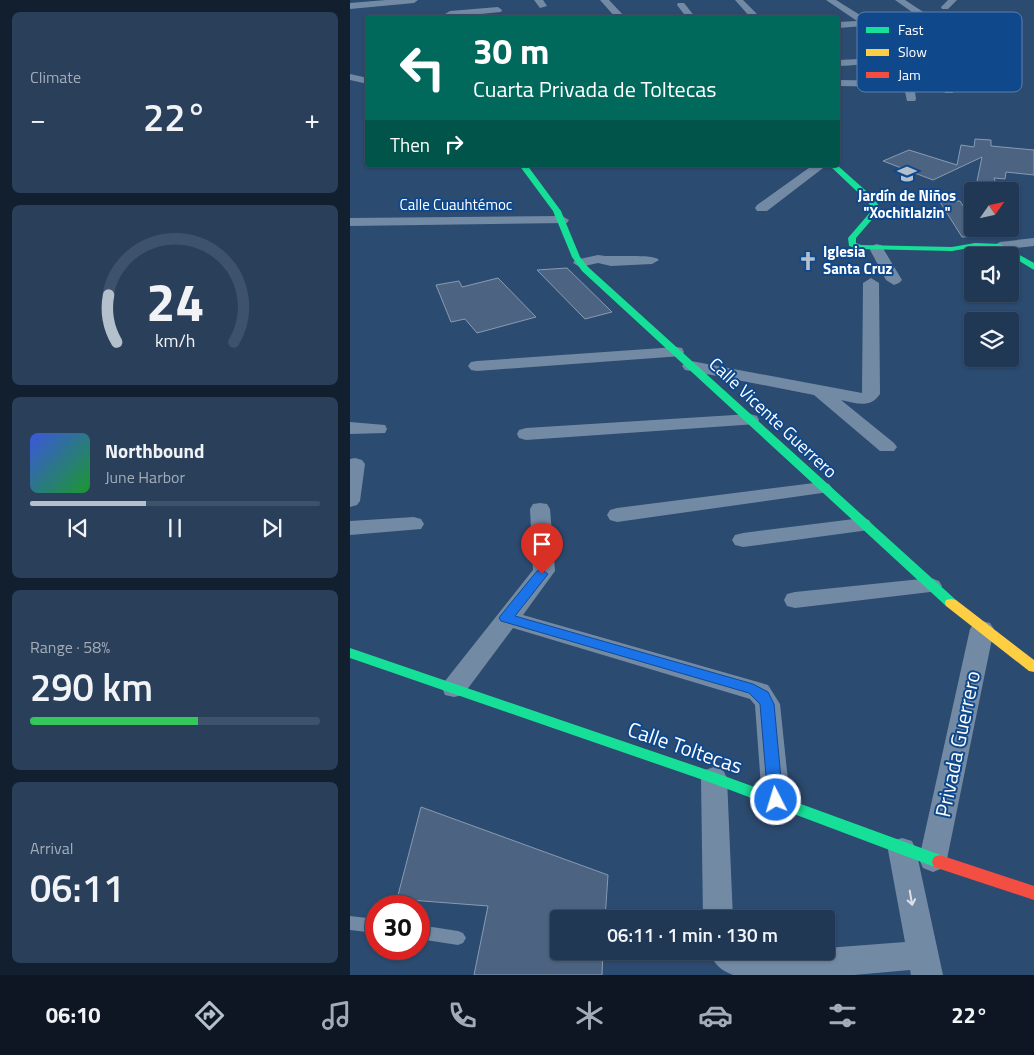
<!DOCTYPE html>
<meta charset="utf-8">
<style>
body{margin:0;font-family:"Titillium Web",sans-serif;background:#293f5a;color:#f1f3f6;height:100vh;display:flex;flex-direction:column;font-size:19px;white-space:nowrap}
*{box-sizing:border-box;margin:0}
p{font-size:16px;color:#a2acb8}
.icon{flex:none;width:28px;height:28px;fill:none;stroke:currentColor;stroke-width:2;stroke-linecap:round;stroke-linejoin:round}
.map{position:relative;flex:1;overflow:hidden}
.side{display:flex;flex-direction:column;gap:12px;padding:12px;background:#121f2e;width:350px}
.side>*{flex:none}
.guide{position:absolute;left:15px;top:15px;width:475px;height:152px;border-radius:5px;box-shadow:0 1px 4px #0004,0 0 0 1px #3e526b;background:#00695c;color:#fff;overflow:hidden}
.needle{width:32px;rotate:56deg}
.tools{position:absolute;left:614px;top:182px;display:grid;gap:10px}
.tools a{display:grid;place-items:center;width:55px;height:55px;border-radius:5px;background:#213854;box-shadow:0 1px 4px #0004,0 0 0 1px #3e526b;font-size:25px}
.speed{position:absolute;left:15px;top:895px;display:flex;gap:10px;font-size:25px;font-weight:700;text-align:center}
.speed>*{display:grid;place-content:center;width:65px;height:65px;border-radius:50%;background:#213854;box-shadow:0 1px 4px #0004,0 0 0 1px #3e526b;line-height:1}
.speed .limit{border:8px solid #d22;background:#fff;color:#111}
.pin{position:absolute;display:grid;place-items:center;width:42px;height:42px;color:#fff;margin:-51px -21px;border-radius:50% 50% 50% 0;rotate:-45deg;box-shadow:0 0 5px #0007}
.pin .icon{rotate:45deg}
.me{position:absolute;width:55px;margin:-28px;rotate:355deg;stroke-linejoin:round;filter:drop-shadow(0 0 4px #0008)}
.turn{display:flex;align-items:center;gap:18px;height:105px;padding:0 25px;font-size:22px}
.turn .icon{width:65px;height:65px;stroke-width:2.5}
.turn b{display:block;font-size:35px;line-height:42px}
.then{display:flex;align-items:center;height:48px;padding:0 25px;background:#0003;gap:10px;font-size:19px}
.big{font-size:38px;font-weight:600;line-height:1.1}
.side .card{flex:1;display:flex;flex-direction:column;justify-content:center;gap:8px;min-width:0;padding:0 18px;border-radius:8px;background:#293f5a}
.side .dial{align-items:center;gap:0}
.dial svg{height:130px;overflow:visible;fill:none;stroke:#3e526b;stroke-width:7;stroke-linecap:round;text-anchor:middle}
.dial text{fill:#f1f3f6;stroke:none}
.song{display:flex;align-items:center;gap:15px}
.cover{width:60px;height:60px;border-radius:8px;background:linear-gradient(135deg,hsl(230 70% 55%),hsl(130 70% 35%))}
.played{height:5px;border-radius:2px;background:linear-gradient(90deg,#b5c0cd 40%,#3e526b 40%)}
.keys{display:flex;justify-content:space-around;direction:ltr}
.heat{display:flex;justify-content:space-between;align-items:center;font-size:28px;direction:ltr}
.charge{height:8px;border-radius:4px;background:linear-gradient(90deg,#34c759 58%,#3e526b 0)}
.trip{position:absolute;left:200px;top:910px;width:285px;height:50px;border-radius:5px;background:#213854;box-shadow:0 1px 4px #0004,0 0 0 1px #3e526b;font-weight:600;line-height:50px;text-align:center}
.dock{display:flex;height:80px;justify-content:space-around;align-items:center;background:#0d1622;color:#a2acb8}
.dock .icon{width:35px;height:35px}
.dock .current{color:#b5c0cd}
.dock b{font-size:22px;color:#f1f3f6}
main{display:flex;flex:1;min-height:0}
.map>svg:first-child{display:block}
.building{fill:#4c6482;stroke:#879bb3}
.lines{fill:none;stroke-linecap:round;stroke-linejoin:round}
.lane{fill:#738aa4;fill-rule:evenodd}
.street{fill:#738aa4;fill-rule:evenodd}
.fast{fill:#16e098;fill-rule:evenodd}
.slow{fill:#ffcf43;fill-rule:evenodd}
.jam{fill:#f24e42;fill-rule:evenodd}
.oneway{stroke:#dce2e8}
.route{fill:#1a73e8;stroke:#114b97}
.labels{text-anchor:middle;stroke-width:4;stroke-linejoin:round;paint-order:stroke}
.far-poi-label{font-size:15px;font-weight:bold;fill:#fff;stroke:#10488c}
.far-street-label{font-size:15px;fill:#fff;stroke:#10488c}
.street-label{font-size:18px;fill:#fff;stroke:#10488c}
.near-street-label{font-size:21px;fill:#fff;stroke:#10488c}
.key{fill:#10488c;stroke:#587fae;stroke-width:1}
.key-label{font-size:14px;fill:#fff}
</style>
<main>
<section class="side">
<div class="card"><p>Climate</p>
<div class="heat"><a>−</a><b class="big">22°</b><a>+</a></div>
</div>
<div class="card dial"><svg viewBox="0 0 100 80">
<path d="M14 69A42 42 0 1 1 86 69"/>
<path d="M14 69A42 42 0 0 1 9 40" stroke="#b5c0cd"/>
<text x="50" y="56" font-size="32" font-weight="700">24</text>
<text x="50" y="72" font-size="11">km/h</text>
</svg></div>
<div class="card">
<div class="song"><i class="cover"></i><div><b>Northbound</b><p>June Harbor</p></div></div>
<div class="played"></div>
<div class="keys"><svg class="icon" aria-label="previous" viewBox="0 0 24 24"><path d="M18 5L8 12l10 7zM5 5v14"/></svg><svg class="icon" aria-label="pause" viewBox="0 0 24 24"><path d="M8 5v14M16 5v14"/></svg><svg class="icon" aria-label="next" viewBox="0 0 24 24"><path d="M6 5l10 7-10 7zM19 5v14"/></svg></div>
</div>
<div class="card"><p>Range · 58%</p><b class="big">290 km</b><div class="charge"></div></div>
<div class="card"><p>Arrival</p><b class="big">06:11</b></div>
</section>
<div class="map">
<svg width="684" height="975" viewBox="0 0 684 975">
<rect width="100%" height="100%" fill="#2c4b70"/>
<path class="building" d="M625,139L641,140V146L684,150V175L656,172L655,179L644,178L649,191H625L632,157L583,180L533,161L559,150L607,165L611,145L624,147Z
M610,201L622,220V229H628L633,236L612,237L590,202Z
M217,268L262,312L235,319L187,270Z
M148,278L186,317L127,333L115,319L101,322L86,285L109,281L112,287Z
M71,807L258,875L255,919H209V951H253L252,975H124L138,906L47,899Z"/>
<g class="lines">
<path class="lane" d="M0,916L26,919V933L0,930Z
M69,925L108,931L113,933L116,938L113,943L108,945L69,939Z"/>
<path class="street" d="M36,0H68L64,3L0,9V3Z
M184,0H193L197,6L190,8Z
M250,0H259L276,18H266Z
M385,0H393L411,18H401Z
M476,0H486L518,20L569,17L545,0H555L581,17L583,19L578,22L525,25L564,57L578,59L593,64L603,79V93H595L590,73C573,54 512,66 488,66V60L551,57L514,26L488,28V22L507,21Z
M598,0H607L598,9H592L591,7Z
M328,3H334L346,18H337L327,5Z
M148,7L152,10L151,12L100,17L95,14L100,11Z
M0,74L18,78V84L0,80Z
M488,80L557,81L564,85L566,99L565,101H557L554,87L488,86Z
M463,165H477L417,211H407L405,208L407,205Z
M212,216L219,220L217,223L0,226V218Z
M684,238V246L650,250L643,246L650,242Z
M526,244L531,245L552,280L549,283L544,285L536,280L519,248Z
M248,255C261,258 304,253 309,260L302,264L261,266L248,263L230,267L223,263L225,260Z
M521,278L529,283L530,394C520,409 506,403 491,400L544,443L547,447L544,451H530L464,395L341,371L335,370L332,366L335,362L341,361L512,393L513,283Z
M326,347L332,348L334,352L332,356L127,371L121,370L118,366L121,362L127,361Z
M400,414L407,416L409,420L407,424L176,440L169,438L167,434L169,430L176,428Z
M0,422L35,425L37,429L35,433L0,434Z
M5,458L12,460L15,464L10,501L7,505L0,507V459Z
M472,482L479,484L482,488L479,492L267,522L260,520L257,515L260,510L267,508Z
M190,503L197,504L200,509L205,571L173,615L418,685L430,704L440,800L436,808L426,811L416,808L412,800L405,705L400,699L163,628L113,695L104,697L95,695L92,688L95,681L183,570L180,509L183,504Z
M64,517L71,519L74,524L71,529L0,535V521Z
M512,518L519,520L522,525L519,530L393,547L385,545L382,540L385,535L393,533Z
M581,578L589,581L592,586L589,591L445,608L437,606L434,600L437,594L445,592Z
M632,621L640,623L644,629L597,859L593,868L583,872L573,868L569,859L620,629L624,623Z
M364,767L373,770L377,778L383,919H353L351,778L355,770Z
M552,838L562,841L566,850L593,975H561L560,970L504,975H383C370,970 364,964 359,951L406,953L476,951V948L555,942L538,850L542,841Z"/>
<path class="fast" d="M169,165H177L211,211L230,257L238,267L606,600L607,603L606,606H596L232,271L222,257L203,211Z
M479,165H487L523,197L531,209L506,238V243L511,245L602,247L625,243L650,244L684,263V270L648,248L625,247L602,251L510,249L499,246L498,238L523,209L517,201Z
M0,648L369,774L596,857L598,862L596,867L590,869L359,782L0,658Z"/>
<path class="slow" d="M601,599L606,600L684,660V672L679,671L596,606L595,603L596,600Z"/>
<path class="jam" d="M590,855L684,886V900L584,867L582,862L584,857Z"/>
</g>
<defs><path id="oneway-shaft" d="M-6 0H5M1.5-3L5.5 0L1.5 3" fill="none" stroke-width="1.6" stroke-linecap="round" stroke-linejoin="round" transform="scale(1.25)"/></defs>
<use class="oneway" href="#oneway-shaft" transform="translate(561 898) rotate(80)"/>
<path class="route" d="M192,570L198,574L165,616L403,684L418,692L424,704L433,800L431,804L426,806L420,804L418,800L410,704L399,693L151,621L149,618L151,615L187,571Z"/>
<defs>
<g id="school-bare" transform="scale(1.5)"><path d="M0-5L7-2L0 1L-7-2ZM-4 1L0 2.5L4 1V4Q0 6-4 4Z" fill="#b5c0cd" stroke="#10488c" stroke-width="2.5" paint-order="stroke"/></g>
<g id="church-bare" transform="scale(1.5)"><path d="M-1.2-6h2.4v3.5h3.3v2.4h-3.3V6h-2.4V-.1h-3.3v-2.4h3.3Z" fill="#b5c0cd" stroke="#10488c" stroke-width="2.5" paint-order="stroke"/></g>
</defs>
<g fill-rule="evenodd">
<use href="#school-bare" x="557" y="174"/>
<use href="#church-bare" x="458" y="261"/>
</g>
<g class="labels">
<g class="far-poi-label">
<text x="557" y="201">Jardín de Niños<tspan x="557" dy="17">"Xochitlalzin"</tspan></text>
<text x="473" y="257" text-anchor="start">Iglesia<tspan x="473" dy="17">Santa Cruz</tspan></text>
</g>
<g class="far-street-label">
<text x="106" y="210">Calle Cuauhtémoc</text>
</g>
<g class="street-label">
<text transform="translate(423 418) rotate(43)" y="6">Calle Vicente Guerrero</text>
</g>
<g class="near-street-label">
<text transform="translate(608 744) rotate(-78)" y="7">Privada Guerrero</text>
<text transform="translate(335 748) rotate(19)" y="7">Calle Toltecas</text>
</g>
</g>
<rect x="507" y="12" width="165" height="80" rx="8" class="key"/>
<rect x="516" y="27" width="23" height="6" fill="#16e098"/>
<rect x="516" y="49" width="23" height="7" fill="#ffcf43"/>
<rect x="516" y="72" width="23" height="6" fill="#f24e42"/>
<g class="key-label">
<text x="548" y="35">Fast</text>
<text x="548" y="57">Slow</text>
<text x="548" y="80">Jam</text>
</g>
</svg>
<div class="tools">
<a><svg class="needle" viewBox="-14 -14 28 28"><path d="M0-13l5 13h-10z" fill="#e53935"/><path d="M0 13l5-13h-10z" fill="#a2acb8"/></svg></a>
<a><svg class="icon" aria-label="sound" viewBox="0 0 24 24"><path d="M4 9h4l5-4v14l-5-4H4zM17 9q2 3 0 6"/></svg></a>
<a><svg class="icon" aria-label="layers" viewBox="0 0 24 24"><path d="M12 4l9 5-9 5-9-5zM3 14l9 5 9-5"/></svg></a>
</div>
<div class="speed"><div class="limit">30</div></div>
<div class="pin" style="left:192px;top:574px;background:#d93025"><svg class="icon" aria-label="arrive" viewBox="0 0 24 24"><path d="M6 21V4h12l-3 4 3 4H6"/></svg></div>
<svg class="me" style="left:426px;top:800px" viewBox="-20 -20 40 40"><circle r="17" fill="#1a73e8" stroke="#fff" stroke-width="3"/><path d="M0-11L8 9 0 5-8 9z" fill="#fff"/></svg>
<div class="trip">06:11 · 1 min · 130 m</div>
<div class="guide">
<div class="turn"><svg class="icon" aria-label="left" viewBox="0 0 24 24"><path d="M17 20v-9H6M10 6l-5 5 5 5"/></svg><div><b>30 m</b>Cuarta Privada de Toltecas</div></div>
<div class="then">Then<svg class="icon" aria-label="right" viewBox="0 0 24 24"><path d="M7 20v-9h11M14 6l5 5-5 5"/></svg></div>
</div>
</div>
</main>
<nav class="dock">
<b>06:10</b>
<svg class="icon current" aria-label="directions" viewBox="0 0 24 24"><path d="M12 3l9 9-9 9-9-9zM9 14v-3h6M13 9l2 2-2 2"/></svg>
<svg class="icon" aria-label="music" viewBox="0 0 24 24"><path d="M9 18V5l10-2v13"/><circle cx="6" cy="18" r="3"/><circle cx="16" cy="16" r="3"/></svg>
<svg class="icon" aria-label="phone" viewBox="0 0 24 24"><path d="M5 4h4l2 5-3 2q2 4 5 5l2-3 5 2v4C11 20 4 13 5 4z"/></svg>
<svg class="icon" aria-label="climate" viewBox="0 0 24 24"><path d="M12 3v18M4 7l16 10M4 17L20 7"/></svg>
<svg class="icon" aria-label="car" viewBox="0 0 24 24"><path d="M5 17H2v-5l4-1 3-4h7l3 4 3 1v5h-3M9 17h6M6 11h13"/><circle cx="7" cy="17" r="2"/><circle cx="17" cy="17" r="2"/></svg>
<svg class="icon" aria-label="filters" viewBox="0 0 24 24"><path d="M4 7h16M4 17h16"/><circle cx="9" cy="7" r="2"/><circle cx="15" cy="17" r="2"/></svg>
<b>22°</b>
</nav>
